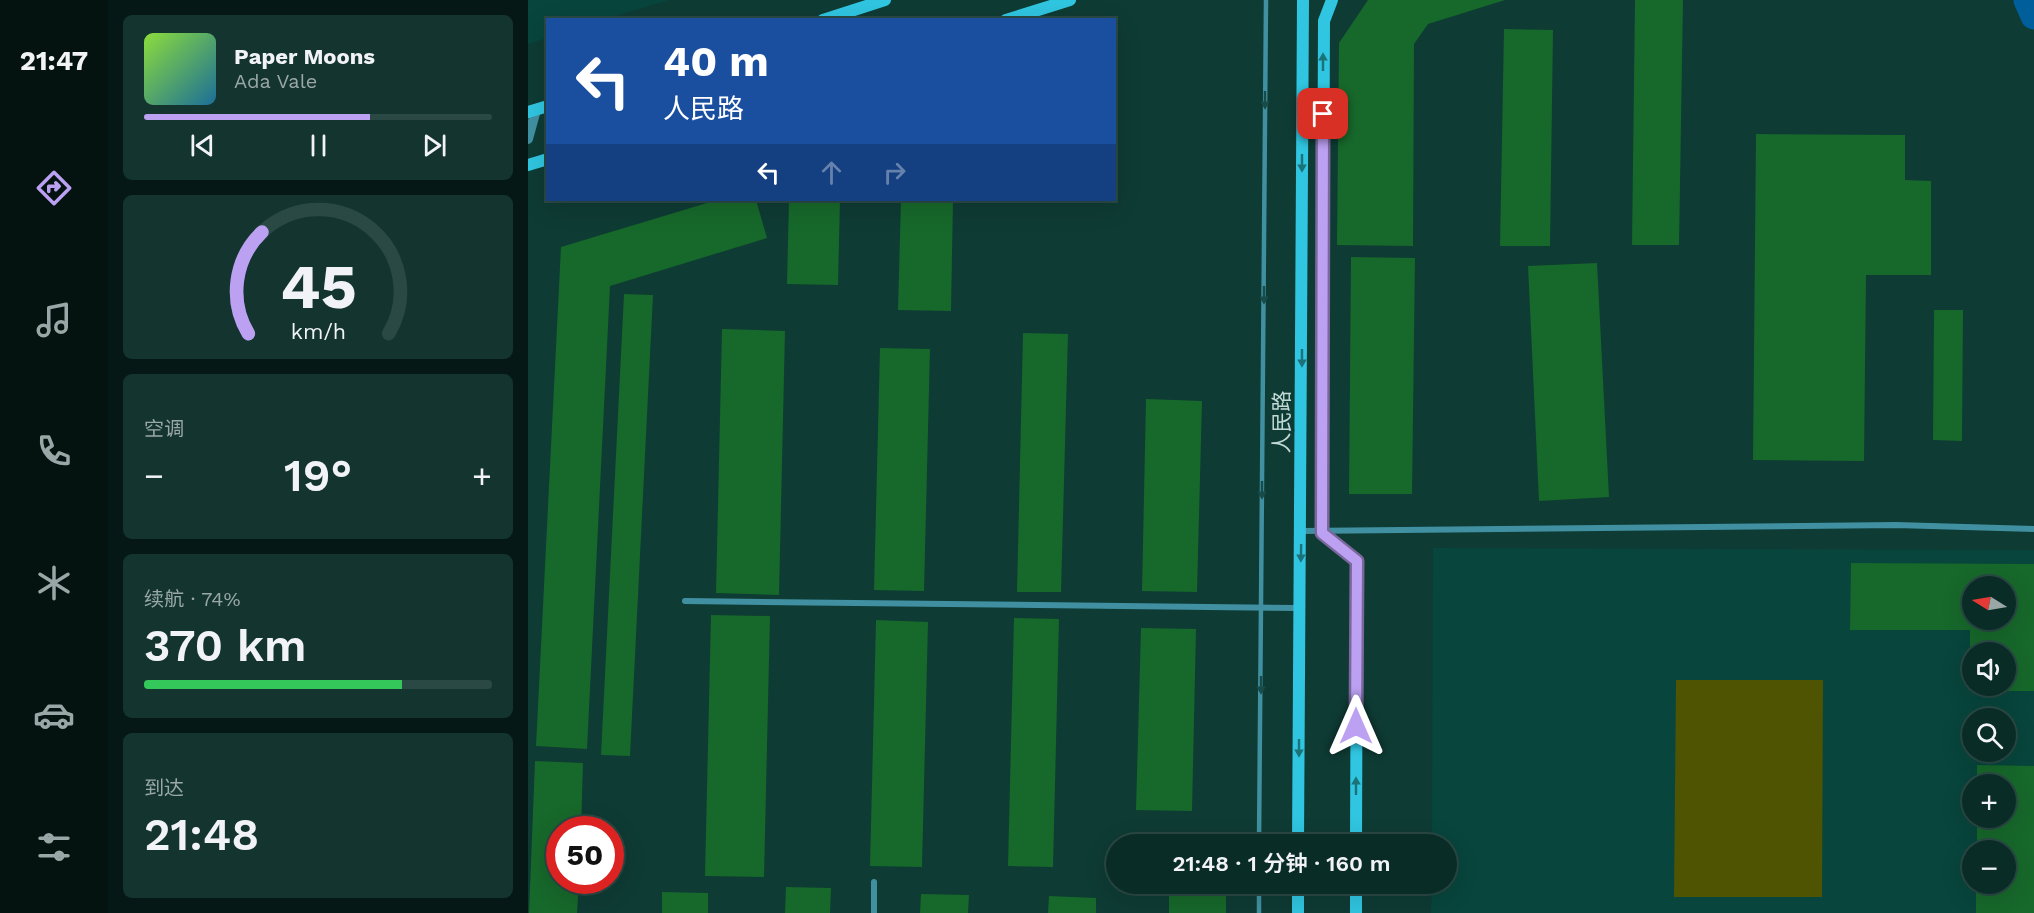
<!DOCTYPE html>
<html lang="zh">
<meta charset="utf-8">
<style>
body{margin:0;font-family:"Work Sans","Noto Sans SC",sans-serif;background:#13342f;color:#f1f3f6;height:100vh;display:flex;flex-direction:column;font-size:22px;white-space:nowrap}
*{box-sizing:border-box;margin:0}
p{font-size:20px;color:#99a7a7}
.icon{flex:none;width:33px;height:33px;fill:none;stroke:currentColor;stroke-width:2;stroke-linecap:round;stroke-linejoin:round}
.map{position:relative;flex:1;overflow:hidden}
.panel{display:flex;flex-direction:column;gap:15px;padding:15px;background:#061815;width:420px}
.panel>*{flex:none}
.guide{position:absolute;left:18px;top:18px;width:570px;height:183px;border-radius:0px;box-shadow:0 6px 24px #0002,0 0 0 2px #2a4844;background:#1a4fa0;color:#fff;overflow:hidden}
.needle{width:39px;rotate:281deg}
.fabs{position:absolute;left:1434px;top:576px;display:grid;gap:12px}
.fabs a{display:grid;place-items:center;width:54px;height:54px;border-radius:50%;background:#0a2c27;box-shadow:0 6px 24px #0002,0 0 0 2px #2a4844;font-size:30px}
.speed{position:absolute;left:18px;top:816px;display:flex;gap:12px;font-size:30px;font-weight:700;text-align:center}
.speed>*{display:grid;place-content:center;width:78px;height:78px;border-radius:50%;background:#0a2c27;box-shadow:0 6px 24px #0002,0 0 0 2px #2a4844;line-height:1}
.speed .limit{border:9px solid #d22;background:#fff;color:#111}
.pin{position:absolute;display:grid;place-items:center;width:51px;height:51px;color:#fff;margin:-26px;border-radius:12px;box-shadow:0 3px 9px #0006}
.me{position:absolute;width:66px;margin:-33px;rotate:0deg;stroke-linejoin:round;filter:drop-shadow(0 0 4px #0008)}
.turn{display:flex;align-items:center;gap:21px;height:126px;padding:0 18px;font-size:27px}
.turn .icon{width:78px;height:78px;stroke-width:2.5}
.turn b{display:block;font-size:42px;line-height:51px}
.lanes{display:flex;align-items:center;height:57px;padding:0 18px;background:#0003;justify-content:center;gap:30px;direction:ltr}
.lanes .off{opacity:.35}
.big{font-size:45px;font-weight:600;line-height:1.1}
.panel .widget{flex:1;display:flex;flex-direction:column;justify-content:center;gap:9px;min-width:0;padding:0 21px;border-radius:9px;background:#13342f}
.panel .dial{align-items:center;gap:0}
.dial svg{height:156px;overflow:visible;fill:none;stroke:#2a4844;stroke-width:7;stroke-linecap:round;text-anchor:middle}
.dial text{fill:#f1f3f6;stroke:none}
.song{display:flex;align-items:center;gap:18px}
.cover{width:72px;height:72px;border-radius:9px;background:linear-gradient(135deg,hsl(90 70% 55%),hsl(200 70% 35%))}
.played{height:6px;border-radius:3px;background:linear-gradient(90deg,#bca0f2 65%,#2a4844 65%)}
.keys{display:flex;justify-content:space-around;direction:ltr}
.heat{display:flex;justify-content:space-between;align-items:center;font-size:33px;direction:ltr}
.charge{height:9px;border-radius:4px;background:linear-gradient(90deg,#34c759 74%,#2a4844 0)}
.trip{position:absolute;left:578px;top:834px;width:351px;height:60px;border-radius:30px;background:#0a2c27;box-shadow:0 6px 24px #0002,0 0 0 2px #2a4844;font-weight:600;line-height:60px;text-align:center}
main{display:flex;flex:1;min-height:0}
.dock{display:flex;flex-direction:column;width:108px;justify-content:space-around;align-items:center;background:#041210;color:#99a7a7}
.dock .icon{width:42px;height:42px}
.dock .on{color:#bca0f2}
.dock b{font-size:27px;color:#f1f3f6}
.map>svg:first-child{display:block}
.built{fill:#08453c;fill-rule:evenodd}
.green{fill:#4e5402}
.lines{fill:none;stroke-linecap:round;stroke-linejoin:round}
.canal{stroke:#005e9a;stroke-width:27}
.building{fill:#17682b;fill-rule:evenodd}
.service{stroke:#4090a1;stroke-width:4.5}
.minor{stroke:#4090a1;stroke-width:6}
.tertiary{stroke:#4090a1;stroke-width:10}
.secondary{stroke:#30c5e0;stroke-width:12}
.oneway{fill:#1c7279}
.oneway2{fill:#184c4a}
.route-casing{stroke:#7a689d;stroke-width:15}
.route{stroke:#bca0f2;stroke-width:10}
.labels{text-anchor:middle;stroke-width:6;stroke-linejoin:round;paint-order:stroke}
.street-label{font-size:21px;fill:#c2d9d4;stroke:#0e3b34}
</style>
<main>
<nav class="dock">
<b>21:47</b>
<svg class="icon on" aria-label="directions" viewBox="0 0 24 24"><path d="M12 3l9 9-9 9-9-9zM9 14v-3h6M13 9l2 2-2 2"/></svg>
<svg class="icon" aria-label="music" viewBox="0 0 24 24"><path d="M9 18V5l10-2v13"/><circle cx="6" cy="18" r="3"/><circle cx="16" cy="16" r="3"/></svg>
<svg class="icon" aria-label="phone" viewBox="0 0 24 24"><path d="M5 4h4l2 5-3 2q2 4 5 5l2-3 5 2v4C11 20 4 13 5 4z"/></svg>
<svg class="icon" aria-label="climate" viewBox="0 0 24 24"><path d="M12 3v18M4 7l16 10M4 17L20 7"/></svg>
<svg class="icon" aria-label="car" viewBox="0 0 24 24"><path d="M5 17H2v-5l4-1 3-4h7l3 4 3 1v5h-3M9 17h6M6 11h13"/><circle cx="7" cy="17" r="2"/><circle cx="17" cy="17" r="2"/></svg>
<svg class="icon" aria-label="filters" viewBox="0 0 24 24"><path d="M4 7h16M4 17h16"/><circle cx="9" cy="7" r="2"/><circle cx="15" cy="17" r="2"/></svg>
</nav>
<section class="panel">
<div class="widget">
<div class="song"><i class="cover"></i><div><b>Paper Moons</b><p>Ada Vale</p></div></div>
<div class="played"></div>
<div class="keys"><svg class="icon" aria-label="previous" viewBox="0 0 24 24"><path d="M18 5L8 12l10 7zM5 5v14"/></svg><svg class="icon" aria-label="pause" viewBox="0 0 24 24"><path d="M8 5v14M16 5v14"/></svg><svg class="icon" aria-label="next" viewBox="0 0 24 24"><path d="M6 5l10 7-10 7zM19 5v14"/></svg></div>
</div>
<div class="widget dial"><svg viewBox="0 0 100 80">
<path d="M14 69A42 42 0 1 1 86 69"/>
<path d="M14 69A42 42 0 0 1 21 17" stroke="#bca0f2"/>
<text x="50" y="56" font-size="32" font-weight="700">45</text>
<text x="50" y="72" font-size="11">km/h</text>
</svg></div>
<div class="widget"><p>空调</p>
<div class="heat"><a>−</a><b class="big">19°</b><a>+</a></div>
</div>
<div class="widget"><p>续航 · 74%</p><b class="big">370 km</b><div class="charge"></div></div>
<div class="widget"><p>到达</p><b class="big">21:48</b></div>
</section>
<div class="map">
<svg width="1506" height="913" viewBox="0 0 1506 913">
<rect width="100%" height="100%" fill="#0e3b34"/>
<path class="built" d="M0,0H141L78,19L20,20L19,38L0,44Z
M905,548L1506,550V913H903L904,884H918V844H904ZM1444,586H1478V620H1444ZM1444,652H1478V686H1444ZM1444,718H1478V752H1444ZM1444,784H1478V818H1444ZM1444,850H1478V884H1444Z"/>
<path class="green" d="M1148,680H1295L1294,897H1146Z"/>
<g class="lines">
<path class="canal" d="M1499,0L1506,16"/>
</g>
<path class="building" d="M840,0H977L900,24L886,44L885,246L809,245L811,43Z
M1107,0H1155L1151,245H1104Z
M976,29L1025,30L1022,246H972Z
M1228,134L1377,135V180L1403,181V275H1338L1336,461L1225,460Z
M189,200H228L239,238L82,286L59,749L8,746L33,247Z
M261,200H312L310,285L259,284Z
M373,200H425L423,311L370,310Z
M823,257L887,258L884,494H821Z
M1069,263L1081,497L1011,501L1000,266Z
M96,294L125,295L102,756L73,755Z
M1406,310H1435L1434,441L1405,440Z
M194,329L257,331L251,595L188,593Z
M495,333L540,334L533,592H489Z
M352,348L402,349L396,591L346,590Z
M618,399L674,401L669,592L614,591Z
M1323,563L1506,564V691H1442V630H1322ZM1444,586H1478V620H1444ZM1444,652H1478V686H1444Z
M183,615L242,616L236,877L177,876Z
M486,618L531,619L525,867L480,866Z
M348,620L400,622L394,867L342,866Z
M613,628L668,629L664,811L608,810Z
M7,761L55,763L53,830H32V880H51L49,913H1Z
M1449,765L1506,766V913H1448V884H1478V850H1449V818H1478V784H1449Z
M641,884H698V913H641Z
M258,887L303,888L302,913H257Z
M134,892L180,893V913H134Z
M393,894L441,895L440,913H392Z
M521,896L568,898V913H520Z"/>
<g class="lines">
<path class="service" d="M731,844L738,0
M731,913V884"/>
<path class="minor" d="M773,531L1368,525L1506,529
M157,601L771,608
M346,913V882"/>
<path class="tertiary" d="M0,139L8,110"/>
<path class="secondary" d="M804,0L796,21L794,533L829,561L828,844
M295,20L357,0
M478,20L542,0
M0,112L20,106
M0,165L20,159
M770,844L775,0
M770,913V884
M828,913V884"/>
</g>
<defs><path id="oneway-solid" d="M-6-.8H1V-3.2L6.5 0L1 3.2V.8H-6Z" transform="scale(1.5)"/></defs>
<g class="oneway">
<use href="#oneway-solid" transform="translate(795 62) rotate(-90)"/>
<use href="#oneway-solid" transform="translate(774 163) rotate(90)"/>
<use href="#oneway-solid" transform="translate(774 358) rotate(90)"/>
<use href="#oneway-solid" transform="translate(773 553) rotate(91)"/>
<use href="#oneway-solid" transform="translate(771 748) rotate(90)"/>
<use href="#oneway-solid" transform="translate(828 786) rotate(-90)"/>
</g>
<g class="oneway2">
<use href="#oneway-solid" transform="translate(737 100) rotate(90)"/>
<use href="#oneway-solid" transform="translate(736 295) rotate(90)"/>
<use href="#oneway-solid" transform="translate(734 490) rotate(90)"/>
<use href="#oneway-solid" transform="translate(733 685) rotate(90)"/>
</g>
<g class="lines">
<g class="route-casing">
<path id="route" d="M795,114L794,533L829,561L828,726"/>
</g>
<use href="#route" class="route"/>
</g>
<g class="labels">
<g class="street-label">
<text transform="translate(754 422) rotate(-90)" y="7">人民路</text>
</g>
</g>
</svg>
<div class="fabs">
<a><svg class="needle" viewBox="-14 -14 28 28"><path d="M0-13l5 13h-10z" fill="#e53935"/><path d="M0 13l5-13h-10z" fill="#99a7a7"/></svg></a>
<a><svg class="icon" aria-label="sound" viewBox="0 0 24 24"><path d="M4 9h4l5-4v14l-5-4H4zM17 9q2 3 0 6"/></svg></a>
<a><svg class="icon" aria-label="search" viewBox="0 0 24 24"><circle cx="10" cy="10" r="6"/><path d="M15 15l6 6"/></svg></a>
<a>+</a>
<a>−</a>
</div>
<div class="speed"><div class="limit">50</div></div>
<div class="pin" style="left:795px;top:114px;background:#d93025"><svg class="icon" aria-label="arrive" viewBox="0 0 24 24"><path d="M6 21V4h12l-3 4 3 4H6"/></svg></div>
<svg class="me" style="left:828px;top:726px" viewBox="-20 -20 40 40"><path d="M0-17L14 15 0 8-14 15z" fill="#bca0f2" stroke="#fff" stroke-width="4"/></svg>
<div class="trip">21:48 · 1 分钟 · 160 m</div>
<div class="guide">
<div class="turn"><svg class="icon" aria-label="left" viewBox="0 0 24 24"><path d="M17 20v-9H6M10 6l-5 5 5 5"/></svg><div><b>40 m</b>人民路</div></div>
<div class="lanes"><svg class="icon" aria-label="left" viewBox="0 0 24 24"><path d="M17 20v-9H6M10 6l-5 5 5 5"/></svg><svg class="icon off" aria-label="ahead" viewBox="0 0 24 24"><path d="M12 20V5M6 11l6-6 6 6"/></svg><svg class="icon off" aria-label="right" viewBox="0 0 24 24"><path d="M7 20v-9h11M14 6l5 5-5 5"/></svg></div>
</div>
</div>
</main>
